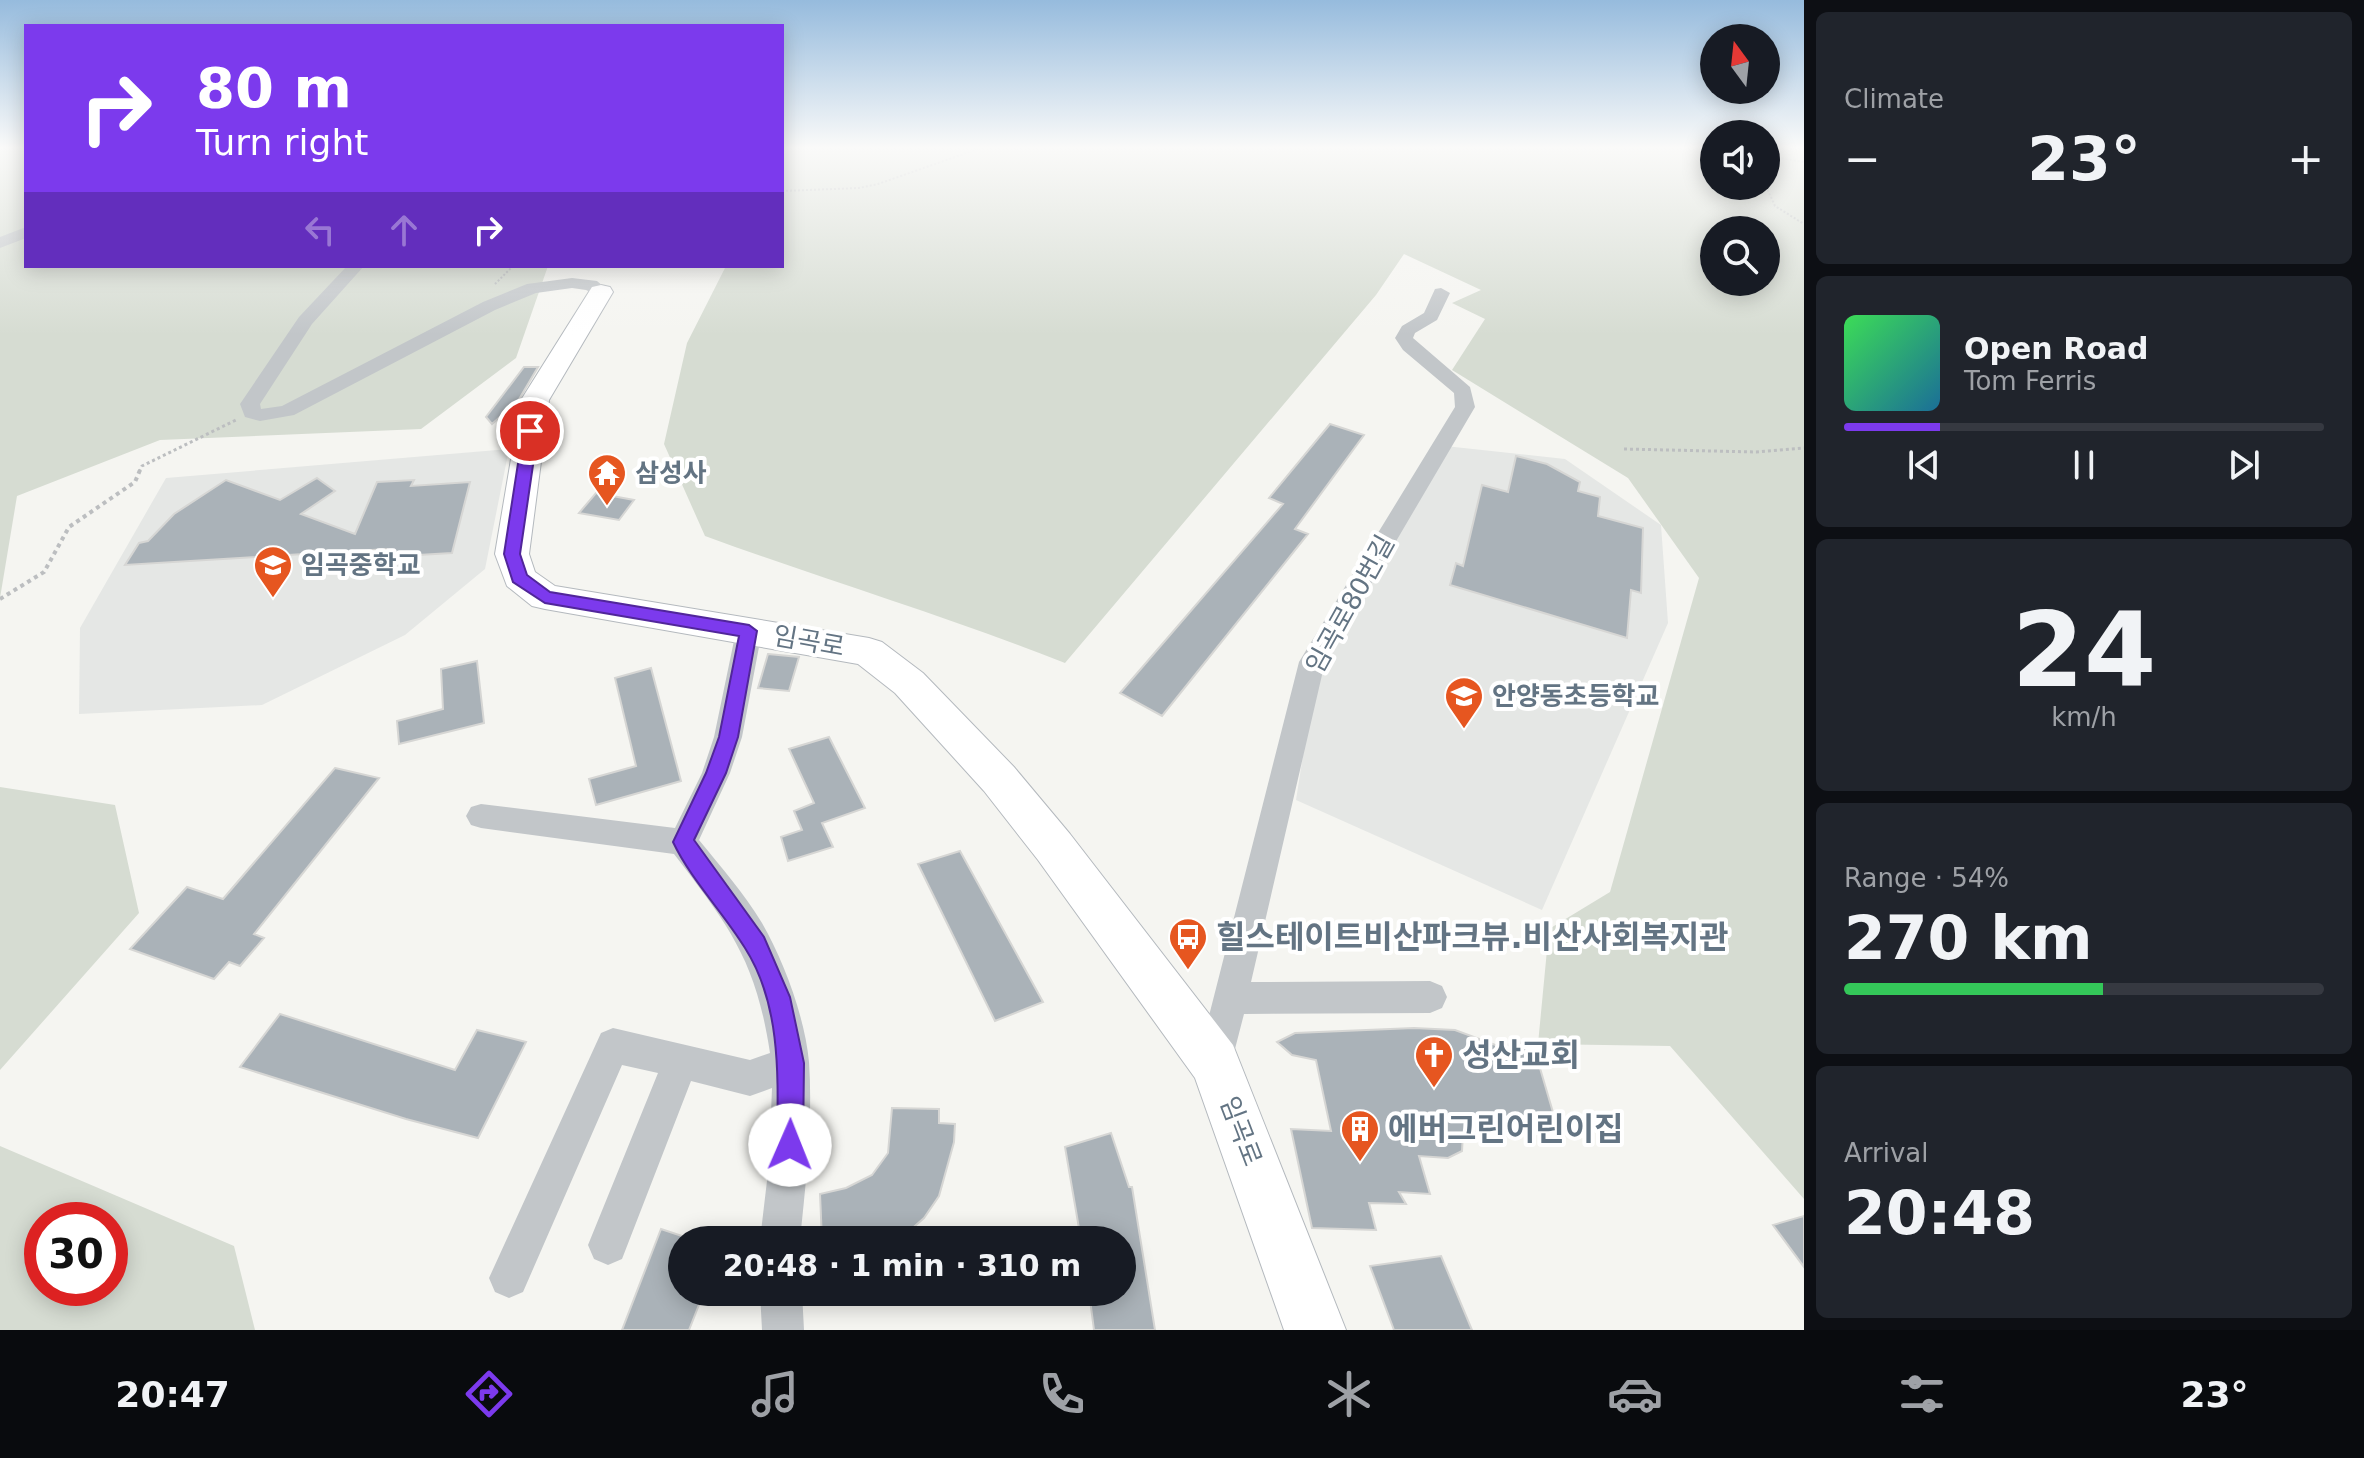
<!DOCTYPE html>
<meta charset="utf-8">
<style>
body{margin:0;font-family:"DejaVu Sans","Noto Sans KR",sans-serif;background:#20242c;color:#f1f3f6;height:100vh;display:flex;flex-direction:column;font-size:30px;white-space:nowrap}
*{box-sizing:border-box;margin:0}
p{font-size:26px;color:#9ea1a6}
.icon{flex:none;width:44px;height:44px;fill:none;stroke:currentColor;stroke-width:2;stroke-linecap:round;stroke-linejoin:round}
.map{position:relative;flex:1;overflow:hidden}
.side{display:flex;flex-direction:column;gap:12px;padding:12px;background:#0d0f14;width:560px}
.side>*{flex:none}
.guide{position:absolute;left:24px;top:24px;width:760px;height:244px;border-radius:0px;box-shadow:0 4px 20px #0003;background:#7c3aed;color:#fff;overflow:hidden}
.needle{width:52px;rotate:345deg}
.fabs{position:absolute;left:1700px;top:24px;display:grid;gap:16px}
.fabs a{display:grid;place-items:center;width:80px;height:80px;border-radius:50%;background:#171b24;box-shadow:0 4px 20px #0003;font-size:40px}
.speed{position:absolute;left:24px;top:1202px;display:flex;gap:16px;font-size:40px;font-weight:700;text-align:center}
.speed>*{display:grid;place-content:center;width:104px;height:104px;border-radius:50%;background:#171b24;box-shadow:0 4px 20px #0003;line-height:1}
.speed .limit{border:12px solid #d22;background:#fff;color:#111}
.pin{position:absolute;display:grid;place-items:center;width:68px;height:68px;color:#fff;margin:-34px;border:4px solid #fff;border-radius:50%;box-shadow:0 2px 8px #0007}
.me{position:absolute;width:88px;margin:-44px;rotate:1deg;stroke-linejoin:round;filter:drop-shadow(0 0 6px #0008)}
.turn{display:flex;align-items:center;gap:28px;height:168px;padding:0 40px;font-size:36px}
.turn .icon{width:104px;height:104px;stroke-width:2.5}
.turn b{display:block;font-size:56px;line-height:68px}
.lanes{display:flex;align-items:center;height:76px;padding:0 40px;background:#0003;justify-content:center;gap:40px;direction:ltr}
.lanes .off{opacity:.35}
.big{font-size:60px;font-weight:700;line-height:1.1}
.side .tile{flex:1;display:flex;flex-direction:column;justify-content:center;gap:12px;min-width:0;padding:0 28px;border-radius:12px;background:#20242c}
.side .dial{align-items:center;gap:0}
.dial b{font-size:104px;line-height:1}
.song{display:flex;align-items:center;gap:24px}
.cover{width:96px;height:96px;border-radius:12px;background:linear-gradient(135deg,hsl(130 70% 55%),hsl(200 70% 35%))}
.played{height:8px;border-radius:4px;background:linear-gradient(90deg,#7c3aed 20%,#363941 20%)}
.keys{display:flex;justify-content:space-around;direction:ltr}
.heat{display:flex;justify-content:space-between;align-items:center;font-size:44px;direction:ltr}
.charge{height:12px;border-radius:6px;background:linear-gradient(90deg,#34c759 54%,#363941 0)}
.trip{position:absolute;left:668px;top:1226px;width:468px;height:80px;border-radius:40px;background:#171b24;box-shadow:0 4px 20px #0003;font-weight:700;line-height:80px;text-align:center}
.tab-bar{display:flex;height:128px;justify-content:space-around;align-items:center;background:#090b0e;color:#9ea1a6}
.tab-bar .icon{width:56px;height:56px}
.tab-bar .current{color:#7c3aed}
.tab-bar b{font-size:36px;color:#f1f3f6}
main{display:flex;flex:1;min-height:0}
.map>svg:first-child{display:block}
.built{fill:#e5e7e5}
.green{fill:#d6dcd2;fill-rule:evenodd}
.building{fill:#aab2b8;stroke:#d6d6d4;stroke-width:2}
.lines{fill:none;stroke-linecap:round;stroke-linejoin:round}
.secondary-casing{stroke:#b4b9be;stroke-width:2}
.path-far2{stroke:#bcbec0;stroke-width:2;stroke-dasharray:2 2;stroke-linecap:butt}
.path-far1{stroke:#bcbec0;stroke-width:3;stroke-dasharray:3 3;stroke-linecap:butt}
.path{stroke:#bcbec0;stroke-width:4;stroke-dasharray:4 4;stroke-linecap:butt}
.street{fill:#c2c6c9;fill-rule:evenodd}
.secondary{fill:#fff;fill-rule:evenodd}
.route{fill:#7c3aed;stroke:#51269a;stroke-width:2}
.labels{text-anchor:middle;stroke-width:8;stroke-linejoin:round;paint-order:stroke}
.poi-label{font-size:26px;font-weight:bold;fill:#637483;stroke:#fff;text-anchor:start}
.street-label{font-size:26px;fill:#637483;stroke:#fff}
.near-poi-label{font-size:32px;font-weight:bold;fill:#637483;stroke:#fff;text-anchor:start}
</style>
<main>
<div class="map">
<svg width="1804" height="1330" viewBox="0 0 1804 1330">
<rect width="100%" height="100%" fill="#f5f5f1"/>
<path class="built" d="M1445,446L1565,459L1661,525L1668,623L1542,910L1296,800L1318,660Z
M509,449L485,569L405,635L262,705L79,714L80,628L166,478Z"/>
<path class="green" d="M0,149H26V266H548L516,358L421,429L160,440L17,496L0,598Z
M782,149H1714V186H1766V149H1804V1199L1670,1046L1538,1044L1549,929L1610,892L1699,578L1628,478L1452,370L1485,319L1452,303L1481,290L1404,254L1376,295L1065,663C946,616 825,580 705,536L664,444L687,343L726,266H782ZM1714,230H1766V282H1714Z
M0,787L115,805L139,913L0,1070Z
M0,1146L234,1246L255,1330H0ZM42,1220H110V1288H42Z"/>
<path class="building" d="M524,367H538L518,401L492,424L486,417Z
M1330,424L1364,435L1295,529L1308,534L1162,716L1120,693L1283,504L1269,498Z
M1516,456L1547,464L1580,482L1578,491L1600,497L1598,516L1643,528L1641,593L1631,590L1627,638L1450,585L1456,563L1463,566L1482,485L1508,492Z
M317,478L335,491L301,514L355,534L377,482L414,480L411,486L470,482L452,553L384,557L387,549L125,565L139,543L148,541L174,514L226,480L280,500Z
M596,493L634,500L619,520L579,513Z
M768,654L799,657L789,691L758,688Z
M477,661L484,723L399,744L397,721L443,709L441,669Z
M651,668L681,781L596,805L589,779L636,766L615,678Z
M829,737L865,808L822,823L833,847L788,861L781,837L802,830L794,811L814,803L789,749Z
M335,768L379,778L254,934L264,938L240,966L229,962L214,979L130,949L187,887L223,899Z
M960,851L1043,1002L995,1021L918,864Z
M280,1014L455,1070L477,1030L526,1042L478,1138L406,1119L240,1067Z
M1414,1028L1455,1030L1498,1046L1532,1041L1557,1126L1500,1133H1463L1462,1151L1448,1158L1419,1156L1430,1194L1399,1192L1406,1204L1369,1203L1376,1230L1312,1228L1291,1129L1331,1131L1316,1060L1292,1055L1277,1042L1295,1033Z
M892,1108L939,1109V1123L955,1124L954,1142L939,1196L924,1218L899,1240H822L820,1194L846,1188L872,1175L888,1153Z
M1111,1133L1129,1187H1132L1155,1330H1094L1089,1292H1122V1240H1081L1065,1147Z
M1804,1216V1267L1773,1225Z
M661,1229L682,1236V1292H704L689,1330H622Z
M1441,1256L1472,1330H1394L1370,1266Z"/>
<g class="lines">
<g class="secondary-casing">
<path id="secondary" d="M601,285L610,287L613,292L549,400L529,554L535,572L555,586L869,638L882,642L923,673L1014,767L1070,834L1233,1045L1346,1330H1284L1195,1078L1038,860L984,791L895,693L858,664L545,609L532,606L507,586L495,554L521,400L592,287Z"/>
</g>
<path class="path-far2" d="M1766,156L1804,162
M1766,186L1775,206L1804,224
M782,191L859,188L878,184L978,149
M495,284L513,266"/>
<path class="path-far1" d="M1624,449L1756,452L1804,448
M139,472L142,466L236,420"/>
<path class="path" d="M0,599L44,572L69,527L135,482L140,470"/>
<path class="street" d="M26,227V238L0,248V237Z
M347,266H364L312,324L260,404L261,409L282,406L483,302L527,284L572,278L597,281L610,292L601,297L586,290L572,288L536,293L495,310L294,415L260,421L245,417L240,404L299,317Z
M1441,288L1450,293L1437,320L1415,333L1413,338L1470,387L1475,407L1325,662L1251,982L1430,981L1442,986L1447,997L1442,1008L1430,1013L1244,1014L1228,1076L1215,1081L1202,1076L1197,1063L1299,662L1455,407L1454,393L1403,350L1395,338L1402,326L1424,313L1435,289Z
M749,622L758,625L762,631L742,737L730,773L699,840C721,867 744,893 762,923C784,961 805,1018 809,1062C813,1120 806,1182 800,1240H760L769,1164L772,1088L750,1096L691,1081L622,1259L608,1265L594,1259L588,1245L658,1073L622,1065L523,1292L509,1298L495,1292L489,1278L601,1033L613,1028L750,1060L770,1053C756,960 729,926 674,854L481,828L471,825L466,816L471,807L481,804L675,828L702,773L714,737L736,631L740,625Z
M760,1292H802L804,1330H762Z"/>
<use href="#secondary" class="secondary"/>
</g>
<linearGradient id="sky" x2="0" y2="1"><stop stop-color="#96bbdd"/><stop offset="0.44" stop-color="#fafaf9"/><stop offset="1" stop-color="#fafaf9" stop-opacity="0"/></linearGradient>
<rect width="1804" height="335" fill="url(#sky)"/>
<path class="route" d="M530,426L538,431L520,554L527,575L550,592L749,625L757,631L738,737L726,773L694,840L764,937L790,997L804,1063L803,1145L799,1154L790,1158L781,1154L777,1145C778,1080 782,1006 745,948C723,912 691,880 673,842L706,773L719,737L739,636L545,603L513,582L504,554L523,431Z"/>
<defs>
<g id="temple-pin" transform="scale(2)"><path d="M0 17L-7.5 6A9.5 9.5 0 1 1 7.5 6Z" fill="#e65620" stroke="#fff"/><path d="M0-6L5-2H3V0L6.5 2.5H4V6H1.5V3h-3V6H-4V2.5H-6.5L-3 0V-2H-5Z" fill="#fff"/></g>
<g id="school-pin" transform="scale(2)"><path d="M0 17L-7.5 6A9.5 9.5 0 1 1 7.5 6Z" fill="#e65620" stroke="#fff"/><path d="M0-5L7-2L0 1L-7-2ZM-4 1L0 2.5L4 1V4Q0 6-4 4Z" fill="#fff"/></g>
<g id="bus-pin" transform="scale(2)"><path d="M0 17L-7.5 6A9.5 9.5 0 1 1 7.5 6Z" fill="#e65620" stroke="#fff"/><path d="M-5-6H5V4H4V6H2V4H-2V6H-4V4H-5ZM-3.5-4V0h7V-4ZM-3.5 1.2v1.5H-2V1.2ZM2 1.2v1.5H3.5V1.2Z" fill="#fff"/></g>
<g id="church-pin" transform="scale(2)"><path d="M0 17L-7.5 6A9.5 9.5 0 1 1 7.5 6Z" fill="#e65620" stroke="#fff"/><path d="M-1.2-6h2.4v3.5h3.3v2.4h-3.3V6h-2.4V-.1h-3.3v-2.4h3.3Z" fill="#fff"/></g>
<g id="building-pin" transform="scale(2)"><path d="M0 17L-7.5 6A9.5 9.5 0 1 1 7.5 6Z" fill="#e65620" stroke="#fff"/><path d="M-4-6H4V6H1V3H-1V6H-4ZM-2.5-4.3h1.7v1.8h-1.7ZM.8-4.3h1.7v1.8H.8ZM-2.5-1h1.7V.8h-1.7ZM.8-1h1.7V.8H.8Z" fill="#fff"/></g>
</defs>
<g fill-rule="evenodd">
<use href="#temple-pin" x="607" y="473"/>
<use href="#school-pin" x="273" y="565"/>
<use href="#school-pin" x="1464" y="696"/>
<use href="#bus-pin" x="1188" y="937"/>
<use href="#church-pin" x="1434" y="1055"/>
<use href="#building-pin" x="1360" y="1129"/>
</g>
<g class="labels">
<g class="poi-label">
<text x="635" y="482">삼성사</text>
<text x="301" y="574">임곡중학교</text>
<text x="1492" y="705">안양동초등학교</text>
</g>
<g class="street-label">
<text transform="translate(1350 604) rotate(-61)" y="9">임곡로80번길</text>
<text transform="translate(809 641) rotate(10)" y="9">임곡로</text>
<text transform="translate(1241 1131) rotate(69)" y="9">임곡로</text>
</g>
<g class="near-poi-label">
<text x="1216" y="948">힐스테이트비산파크뷰.비산사회복지관</text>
<text x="1462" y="1066">성산교회</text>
<text x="1388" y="1140">에버그린어린이집</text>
</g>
</g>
</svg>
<div class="fabs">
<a><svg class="needle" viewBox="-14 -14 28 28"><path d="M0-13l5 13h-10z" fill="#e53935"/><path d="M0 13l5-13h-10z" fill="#9ea1a6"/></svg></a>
<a><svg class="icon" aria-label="sound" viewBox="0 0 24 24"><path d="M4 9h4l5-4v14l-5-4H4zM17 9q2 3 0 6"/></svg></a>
<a><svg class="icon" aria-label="search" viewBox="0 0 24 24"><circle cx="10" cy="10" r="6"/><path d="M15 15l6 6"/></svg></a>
</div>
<div class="speed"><div class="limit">30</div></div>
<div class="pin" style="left:530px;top:431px;background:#d93025"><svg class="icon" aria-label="arrive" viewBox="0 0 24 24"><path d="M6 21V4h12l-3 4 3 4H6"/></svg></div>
<svg class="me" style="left:790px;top:1145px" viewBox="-20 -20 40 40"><circle r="19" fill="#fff"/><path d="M0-13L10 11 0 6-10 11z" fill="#7c3aed"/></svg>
<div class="trip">20:48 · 1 min · 310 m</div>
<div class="guide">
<div class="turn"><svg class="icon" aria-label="right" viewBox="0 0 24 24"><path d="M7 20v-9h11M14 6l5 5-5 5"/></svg><div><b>80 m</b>Turn right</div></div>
<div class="lanes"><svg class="icon off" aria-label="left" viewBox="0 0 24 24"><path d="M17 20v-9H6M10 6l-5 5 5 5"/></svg><svg class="icon off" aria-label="ahead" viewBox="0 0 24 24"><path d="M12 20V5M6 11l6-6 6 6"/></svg><svg class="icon" aria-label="right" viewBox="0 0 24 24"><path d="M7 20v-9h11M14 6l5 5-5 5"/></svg></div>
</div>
</div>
<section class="side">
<div class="tile"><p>Climate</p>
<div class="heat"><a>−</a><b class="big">23°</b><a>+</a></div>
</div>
<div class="tile">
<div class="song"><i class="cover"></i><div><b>Open Road</b><p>Tom Ferris</p></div></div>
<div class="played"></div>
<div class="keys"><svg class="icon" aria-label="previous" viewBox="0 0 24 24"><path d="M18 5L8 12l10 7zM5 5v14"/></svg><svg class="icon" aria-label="pause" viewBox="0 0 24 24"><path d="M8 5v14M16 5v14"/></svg><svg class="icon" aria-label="next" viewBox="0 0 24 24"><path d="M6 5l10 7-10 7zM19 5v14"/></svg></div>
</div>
<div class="tile dial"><b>24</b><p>km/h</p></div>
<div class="tile"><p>Range · 54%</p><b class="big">270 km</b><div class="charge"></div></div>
<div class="tile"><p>Arrival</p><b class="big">20:48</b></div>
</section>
</main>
<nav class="tab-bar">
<b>20:47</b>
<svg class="icon current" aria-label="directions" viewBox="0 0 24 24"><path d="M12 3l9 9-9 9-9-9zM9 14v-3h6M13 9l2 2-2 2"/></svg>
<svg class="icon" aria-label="music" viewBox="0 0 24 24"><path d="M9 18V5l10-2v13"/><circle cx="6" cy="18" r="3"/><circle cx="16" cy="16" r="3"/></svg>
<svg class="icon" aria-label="phone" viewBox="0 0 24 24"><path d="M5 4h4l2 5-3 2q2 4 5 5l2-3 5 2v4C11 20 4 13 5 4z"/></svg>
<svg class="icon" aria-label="climate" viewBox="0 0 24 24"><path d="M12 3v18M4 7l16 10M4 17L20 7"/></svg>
<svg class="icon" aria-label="car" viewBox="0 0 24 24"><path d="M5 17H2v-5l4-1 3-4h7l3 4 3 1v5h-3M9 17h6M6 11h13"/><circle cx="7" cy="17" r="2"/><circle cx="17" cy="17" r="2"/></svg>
<svg class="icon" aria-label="filters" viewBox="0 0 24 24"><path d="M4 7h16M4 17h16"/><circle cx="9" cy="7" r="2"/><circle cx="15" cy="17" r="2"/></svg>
<b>23°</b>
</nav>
